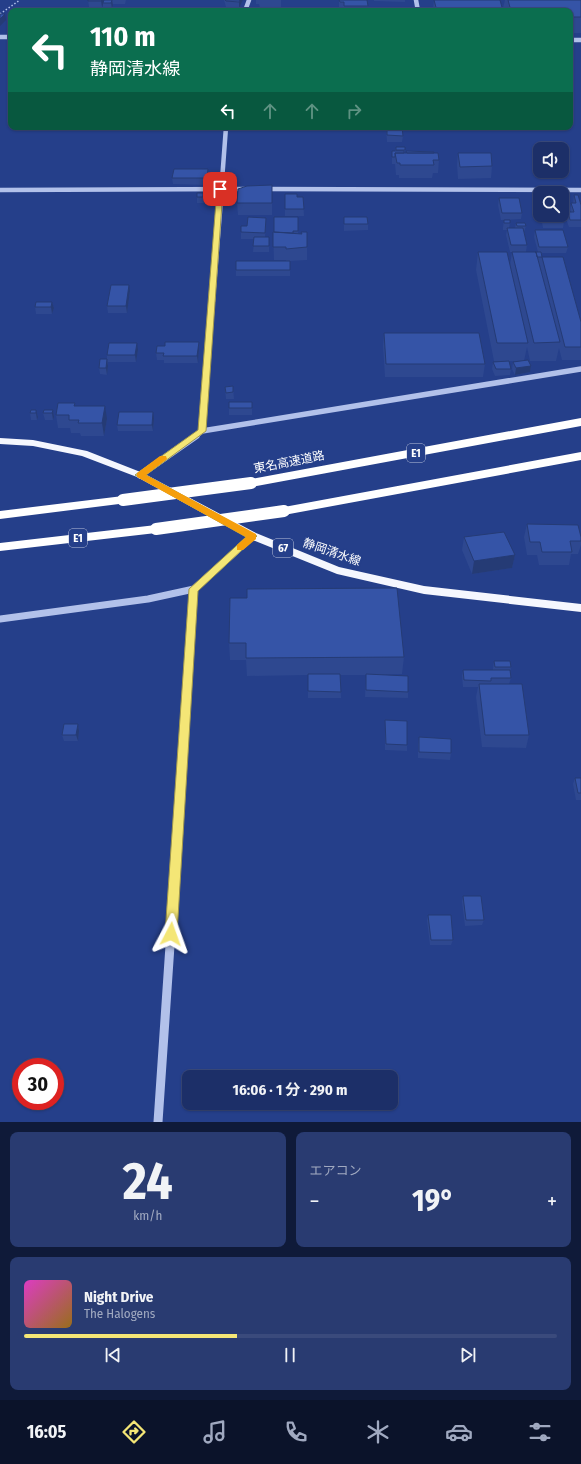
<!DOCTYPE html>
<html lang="ja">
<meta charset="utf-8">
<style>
body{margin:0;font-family:"Fira Sans Condensed","Noto Sans JP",sans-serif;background:#293b71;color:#f1f3f6;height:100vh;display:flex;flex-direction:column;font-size:15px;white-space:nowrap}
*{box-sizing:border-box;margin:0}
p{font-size:13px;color:#a0a9c0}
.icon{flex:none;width:22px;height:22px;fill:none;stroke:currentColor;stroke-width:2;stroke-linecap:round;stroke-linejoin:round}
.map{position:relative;height:1122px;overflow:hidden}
.side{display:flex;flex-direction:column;gap:10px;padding:10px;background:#0f1a39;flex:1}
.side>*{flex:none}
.guide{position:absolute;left:8px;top:8px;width:565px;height:122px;border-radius:8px;box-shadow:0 1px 3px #0004,0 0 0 1px #3a4a7c;background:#0b6e4f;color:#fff;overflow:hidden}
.tools{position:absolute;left:533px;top:142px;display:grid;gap:8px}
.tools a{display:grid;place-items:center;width:36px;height:36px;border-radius:8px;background:#1c2f68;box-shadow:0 1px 3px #0004,0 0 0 1px #3a4a7c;font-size:20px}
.speed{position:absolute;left:12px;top:1058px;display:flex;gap:8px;font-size:20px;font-weight:700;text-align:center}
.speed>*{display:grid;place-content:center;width:52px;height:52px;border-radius:50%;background:#1c2f68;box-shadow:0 1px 3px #0004,0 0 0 1px #3a4a7c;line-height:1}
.speed .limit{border:6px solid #d22;background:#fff;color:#111}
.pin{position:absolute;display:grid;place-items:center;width:34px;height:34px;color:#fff;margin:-17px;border-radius:8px;box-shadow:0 2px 6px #0006}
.me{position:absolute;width:44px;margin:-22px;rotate:4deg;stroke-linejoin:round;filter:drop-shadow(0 0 3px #0008)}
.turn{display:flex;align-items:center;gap:14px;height:84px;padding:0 16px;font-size:18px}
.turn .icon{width:52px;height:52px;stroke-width:2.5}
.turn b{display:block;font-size:28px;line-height:34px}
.lanes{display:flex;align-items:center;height:38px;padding:0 16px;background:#0003;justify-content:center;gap:20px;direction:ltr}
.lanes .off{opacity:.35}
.big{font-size:30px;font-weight:700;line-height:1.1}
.side .tile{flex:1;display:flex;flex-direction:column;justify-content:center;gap:6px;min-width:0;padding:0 14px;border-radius:8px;background:#293b71}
.side .dial{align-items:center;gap:0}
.dial b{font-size:52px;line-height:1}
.song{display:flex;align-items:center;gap:12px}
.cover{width:48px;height:48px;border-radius:6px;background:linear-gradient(135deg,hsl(310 70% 55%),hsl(40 70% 35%))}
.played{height:4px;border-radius:2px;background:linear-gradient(90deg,#f4e676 40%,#3a4a7c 40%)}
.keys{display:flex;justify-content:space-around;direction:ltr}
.heat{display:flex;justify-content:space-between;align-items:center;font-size:22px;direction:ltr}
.side .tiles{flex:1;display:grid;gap:10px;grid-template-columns:1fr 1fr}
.tile:last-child{grid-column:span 2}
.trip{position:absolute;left:182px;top:1070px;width:216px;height:40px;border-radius:8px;background:#1c2f68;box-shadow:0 1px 3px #0004,0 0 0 1px #3a4a7c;font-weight:700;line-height:40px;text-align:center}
.tab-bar{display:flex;height:64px;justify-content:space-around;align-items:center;background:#0b132a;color:#a0a9c0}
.tab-bar .icon{width:28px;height:28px}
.tab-bar .active{color:#f4e676}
.tab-bar b{font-size:18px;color:#f1f3f6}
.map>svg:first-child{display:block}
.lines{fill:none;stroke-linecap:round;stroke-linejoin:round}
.path{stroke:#b2c1ea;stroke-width:1.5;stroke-dasharray:1.5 2;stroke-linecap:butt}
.minor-far3{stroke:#b2c1ea;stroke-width:4.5}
.minor-far2{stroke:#b2c1ea;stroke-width:5.5}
.minor-far1{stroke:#b2c1ea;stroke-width:7}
.minor{stroke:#b2c1ea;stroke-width:9}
.major{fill:#f5f7fe;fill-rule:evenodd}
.highway{fill:#fff;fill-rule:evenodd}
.highway-bridge{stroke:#fff;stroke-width:12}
.wall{fill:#2e4890}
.shaded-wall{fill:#253b75}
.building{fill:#3554a7;stroke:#253b75}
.route{fill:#f4e676;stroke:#9f964d}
.slow{fill:#f59e0b}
.labels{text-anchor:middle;stroke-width:4;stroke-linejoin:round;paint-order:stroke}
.shield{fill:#253f8a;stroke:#bec5dc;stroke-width:1}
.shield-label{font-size:11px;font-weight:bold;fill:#fff}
.street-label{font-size:12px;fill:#fff;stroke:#253f8a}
</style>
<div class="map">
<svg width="581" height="1122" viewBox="0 0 581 1122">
<rect width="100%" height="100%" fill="#253f8a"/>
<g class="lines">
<path class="path" d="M0,14L20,0"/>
<path class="minor-far3" d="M416,0L418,11
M245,11L249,0
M0,37H11
M570,40H581
M262,189L581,190
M0,190L248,189
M221,194L226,127"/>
<path class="minor-far2" d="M202,431L221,193
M194,437L202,431L581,369"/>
<path class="minor-far1" d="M140,475L196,436
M0,619L148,599L194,589L253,536
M184,741L194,589"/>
<path class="minor" d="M158,1122L184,740"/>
<path class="major" d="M0,438L33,440L87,451L143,473L256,533L339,567L424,586L581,604V612L424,594L337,574L250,539L137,477L82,456L33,446L0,444Z"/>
<path class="highway" d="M581,418V426L251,487L245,483L251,479Z
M581,452V460L284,515L278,511L284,507Z
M123,496L129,500L127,503L0,519V511Z
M156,525L160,526L162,529L160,532L156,533L0,551V543Z"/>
<path class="highway-bridge" d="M123,500L251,483
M156,529L284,511"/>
</g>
<path class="wall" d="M88,0H126L125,4H113L112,9H103V5L102,7H89Z
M224,0H243L239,8L226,7Z
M256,0H281V7L260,8L259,4H256Z
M339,0L368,6V11H343V8H339Z
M374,0H405V2L374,1Z
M434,0H500L503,11H433V9Z
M505,0H581V33H570V11H504L503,8Z
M386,127L403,136L402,142H387Z
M396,147L405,150V153H434L439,160L438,173H433L432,178H399V175H396L395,164H392V151H395Z
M458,153L492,166L491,178L458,179L457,165Z
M208,169V175L207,185L173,184L172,178Z
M272,185V215H238L237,203Z
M197,193H203L204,203H197Z
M536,193H540V215H561L564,222L563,228H543L542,222V218H540L535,200Z
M285,194L297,197H303L304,216H285Z
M574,195L581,205V227H569L566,219L568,212H571L570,210L571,203H573Z
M499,198L522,213L521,219L501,220L498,205Z
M298,217V233L307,247V260L290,261V276H236V270L286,261V260H274L273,232Z
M344,217L368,224V230L344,231Z
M266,218L265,237H269V252H253L254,239H241V232L247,226Z
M504,220L510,223L509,228H515L516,223L526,226L524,232L527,245L526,252H510L506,235L507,230H503V227Z
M535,230L568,247L566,253H542V257L581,322V360H562L559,348L556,361H530L527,347L524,361L531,366L530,372L515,375L512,369L513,362L524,361H494L476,270L478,252L510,265L512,252H538L534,237Z
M130,291L127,313H108L107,306Z
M52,302L54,308L52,314H36L35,307Z
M384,333L485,364L483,377H385L383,346Z
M199,342V348L198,363H164V360H157L156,353L165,346Z
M138,350L136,362H108V366L107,375L100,374L99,368L107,359V355Z
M493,362L511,369L510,375L495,376L492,369Z
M233,386L234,399H226L225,387Z
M252,402V415H229V408Z
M75,406L107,419L104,436H81L80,433H71L70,428H58L56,415Z
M36,410L38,417L37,420H31L30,413Z
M53,410L54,417L53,420H45L43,413Z
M154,419L153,431H118L117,425Z
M527,524L581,537V545L578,554H571L569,565H539L537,555H527L524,537Z
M464,537L515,555L512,568L472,574L462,550Z
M230,598L404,657L402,674L375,675L408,692V698L365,697L366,675H340L341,698H308V675L247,676L246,660H230L229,643Z
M494,661L511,667L510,673L511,678L509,684L529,735L526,748L482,747L476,697L478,687H463L462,676L463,670H493V668Z
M385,720L407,745V751L385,750Z
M78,724L79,731L78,741H64L62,735Z
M419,737L451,753L450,760L418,758V744Z
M575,778H581V800H576L573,784Z
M463,896L484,920L482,925L465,926L462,902Z
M428,915L453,940L451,945H430L427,921Z"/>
<path class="shaded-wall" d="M102,0H105L103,3V5L102,7L101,1Z
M112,0L113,5L112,9L111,3Z
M240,0H243L239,8V2Z
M5,14L6,20L0,26V19Z
M208,169V175L207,185V178Z
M129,285L130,291L127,313L126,306Z
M52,302L54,308L52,314L51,307Z
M199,342V348L198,363L197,356Z
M137,343L138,350L136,362L135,355Z
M107,359L108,366L107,375L106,368Z
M531,366L530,372L515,375L516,368Z
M105,406L107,419L104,436L102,423Z
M36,410L38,417L37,420L36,413Z
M53,410L54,417L53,420L52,413Z
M153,412L154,419L153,431L152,425Z
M515,555L512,568L472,574L474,561Z
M78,724L79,731L78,741L76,735Z"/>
<path class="building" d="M88,0H102L101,1H88Z
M104,0H112L111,3H103Z
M225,0H240L239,2L226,1Z
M339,0H367L368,6H344V2H340Z
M434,0H500L503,11H437Z
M508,0H581V17H570V11H511Z
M0,14H5L0,19Z
M387,127H402L403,136L387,135Z
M396,147H405V150H396Z
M392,151H404V153H395V157H392Z
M406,151L434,152V153H407Z
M395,153H438L439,160H433L434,165H400V163H397Z
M458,153H491L492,166L460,167Z
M174,169H208L207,178H172Z
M272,185V203H237L238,189L247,186Z
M197,193H203V197H197Z
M536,193H556H540V208Z
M285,194H297V197H303L304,209H285Z
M574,195H578L581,205V220H570L568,212H574L571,203H576Z
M499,198H519L522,213H502Z
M543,215H562L564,222H544Z
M248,217L266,218L265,233L241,232V226H247Z
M274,217H298V231H293V233L274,232Z
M344,217H367L368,224H344Z
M504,220H510V223H504Z
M516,223H525L526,226H517Z
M507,228H523L527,245H511Z
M535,230H563L568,247H539Z
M273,232L302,234L301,232H307V247L286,249V247H273Z
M254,237H269V246H253Z
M478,252H507L528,343H497Z
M512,252H536L560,342L534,343Z
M535,252H541L542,257H537L536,252Z
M542,257H563L581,322V347H565Z
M236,261H290V270H236Z
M111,285H129L126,306H107Z
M36,302H52L51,307H35Z
M384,333H479L485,364H386Z
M165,342H199L197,356H163L164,353H156L157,346H165Z
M109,343H137L135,355H107Z
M100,359H107L106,368H99Z
M528,360L531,366L516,368L513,362Z
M509,361L511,369H496L493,362Z
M233,386V392L226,393L225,387Z
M229,402H252V408H229Z
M58,403H75L74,406H105L102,423H78L79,420H69V415H56Z
M31,410H36V413H30Z
M44,410H53L52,413H43Z
M119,412H153L152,425H117Z
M527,524L578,525L581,537V541H570L572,552H542L540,542H530Z
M504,532L515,555L474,561L464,537Z
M397,588L404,657L246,658V643H229L230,598H247V589Z
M494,661H510L511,667H495Z
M463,670H510L511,678H491V681L464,680Z
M308,674H340L341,692L308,691Z
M366,674L408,676V692L366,690Z
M479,684H522L529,735H485Z
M385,720L407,721V745L386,744Z
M64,724H78L76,735H62Z
M419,737L451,739V753L419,752Z
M575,778H581V793H578Z
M463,896H481L484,920H466Z
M428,915H451L453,940H431Z"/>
<path class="route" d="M220,187L223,189L206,431L146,475L257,536L198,591L177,934L175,938L171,940L167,938L165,934L189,589L246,537L135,475L198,430L217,189Z"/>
<path class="slow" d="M160,456H166L167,459L146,475L256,534V539L243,550H237V545L246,537L137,477V473Z"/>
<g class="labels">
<g class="shield">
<rect x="407" y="444" width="18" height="18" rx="3"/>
<rect x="69" y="529" width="18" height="18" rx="3"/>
<rect x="273" y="539" width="20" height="18" rx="3"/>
</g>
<g class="shield-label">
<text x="416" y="457">E1</text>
<text x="78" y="542">E1</text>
<text x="283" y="552">67</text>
</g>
<g class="street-label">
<text transform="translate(289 462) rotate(-11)" y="4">東名高速道路</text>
<text transform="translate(332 552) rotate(19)" y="4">静岡清水線</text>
</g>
</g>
</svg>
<div class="tools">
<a><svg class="icon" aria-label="sound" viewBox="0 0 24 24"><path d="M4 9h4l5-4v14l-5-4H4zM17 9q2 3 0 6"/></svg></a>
<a><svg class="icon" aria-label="search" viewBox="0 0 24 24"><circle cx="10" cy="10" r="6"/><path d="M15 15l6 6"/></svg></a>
</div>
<div class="speed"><div class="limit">30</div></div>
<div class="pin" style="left:220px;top:189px;background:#d93025"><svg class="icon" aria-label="arrive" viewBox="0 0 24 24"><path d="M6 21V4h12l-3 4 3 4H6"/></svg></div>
<svg class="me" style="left:171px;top:934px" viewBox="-20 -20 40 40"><path d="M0-17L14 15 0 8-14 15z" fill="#f4e676" stroke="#fff" stroke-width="4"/></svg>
<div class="trip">16:06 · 1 分 · 290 m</div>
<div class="guide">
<div class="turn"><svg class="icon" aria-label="left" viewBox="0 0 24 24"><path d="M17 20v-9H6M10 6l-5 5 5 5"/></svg><div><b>110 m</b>静岡清水線</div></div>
<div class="lanes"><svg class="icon" aria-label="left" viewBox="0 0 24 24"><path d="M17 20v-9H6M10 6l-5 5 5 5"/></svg><svg class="icon off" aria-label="ahead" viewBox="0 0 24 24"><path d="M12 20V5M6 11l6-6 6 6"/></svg><svg class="icon off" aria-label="ahead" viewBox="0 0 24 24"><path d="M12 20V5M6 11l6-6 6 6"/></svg><svg class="icon off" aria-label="right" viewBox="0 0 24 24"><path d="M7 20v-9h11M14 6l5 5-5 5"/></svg></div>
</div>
</div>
<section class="side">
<div class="tiles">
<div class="tile dial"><b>24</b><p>km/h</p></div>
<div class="tile"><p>エアコン</p>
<div class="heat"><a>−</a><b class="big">19°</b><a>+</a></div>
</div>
<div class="tile">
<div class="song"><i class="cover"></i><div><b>Night Drive</b><p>The Halogens</p></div></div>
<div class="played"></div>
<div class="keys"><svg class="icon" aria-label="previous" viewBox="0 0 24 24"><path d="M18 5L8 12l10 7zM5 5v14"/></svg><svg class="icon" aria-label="pause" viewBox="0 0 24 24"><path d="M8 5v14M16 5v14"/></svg><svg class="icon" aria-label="next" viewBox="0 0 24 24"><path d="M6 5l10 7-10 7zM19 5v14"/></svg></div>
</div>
</div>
</section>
<nav class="tab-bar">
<b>16:05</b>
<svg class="icon active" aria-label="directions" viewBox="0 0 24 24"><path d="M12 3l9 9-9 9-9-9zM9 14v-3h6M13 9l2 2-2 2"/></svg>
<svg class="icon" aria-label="music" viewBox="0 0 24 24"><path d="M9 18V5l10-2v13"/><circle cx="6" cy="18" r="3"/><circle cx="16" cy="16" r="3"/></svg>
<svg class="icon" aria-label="phone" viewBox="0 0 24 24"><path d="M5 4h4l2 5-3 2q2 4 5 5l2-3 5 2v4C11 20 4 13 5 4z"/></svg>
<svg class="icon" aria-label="climate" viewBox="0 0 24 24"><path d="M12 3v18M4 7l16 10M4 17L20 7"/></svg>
<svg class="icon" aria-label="car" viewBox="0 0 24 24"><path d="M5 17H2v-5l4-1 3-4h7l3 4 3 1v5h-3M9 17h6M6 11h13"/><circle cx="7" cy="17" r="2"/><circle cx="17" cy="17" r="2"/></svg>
<svg class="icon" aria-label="filters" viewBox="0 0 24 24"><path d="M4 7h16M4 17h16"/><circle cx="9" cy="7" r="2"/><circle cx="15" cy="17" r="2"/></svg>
</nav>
